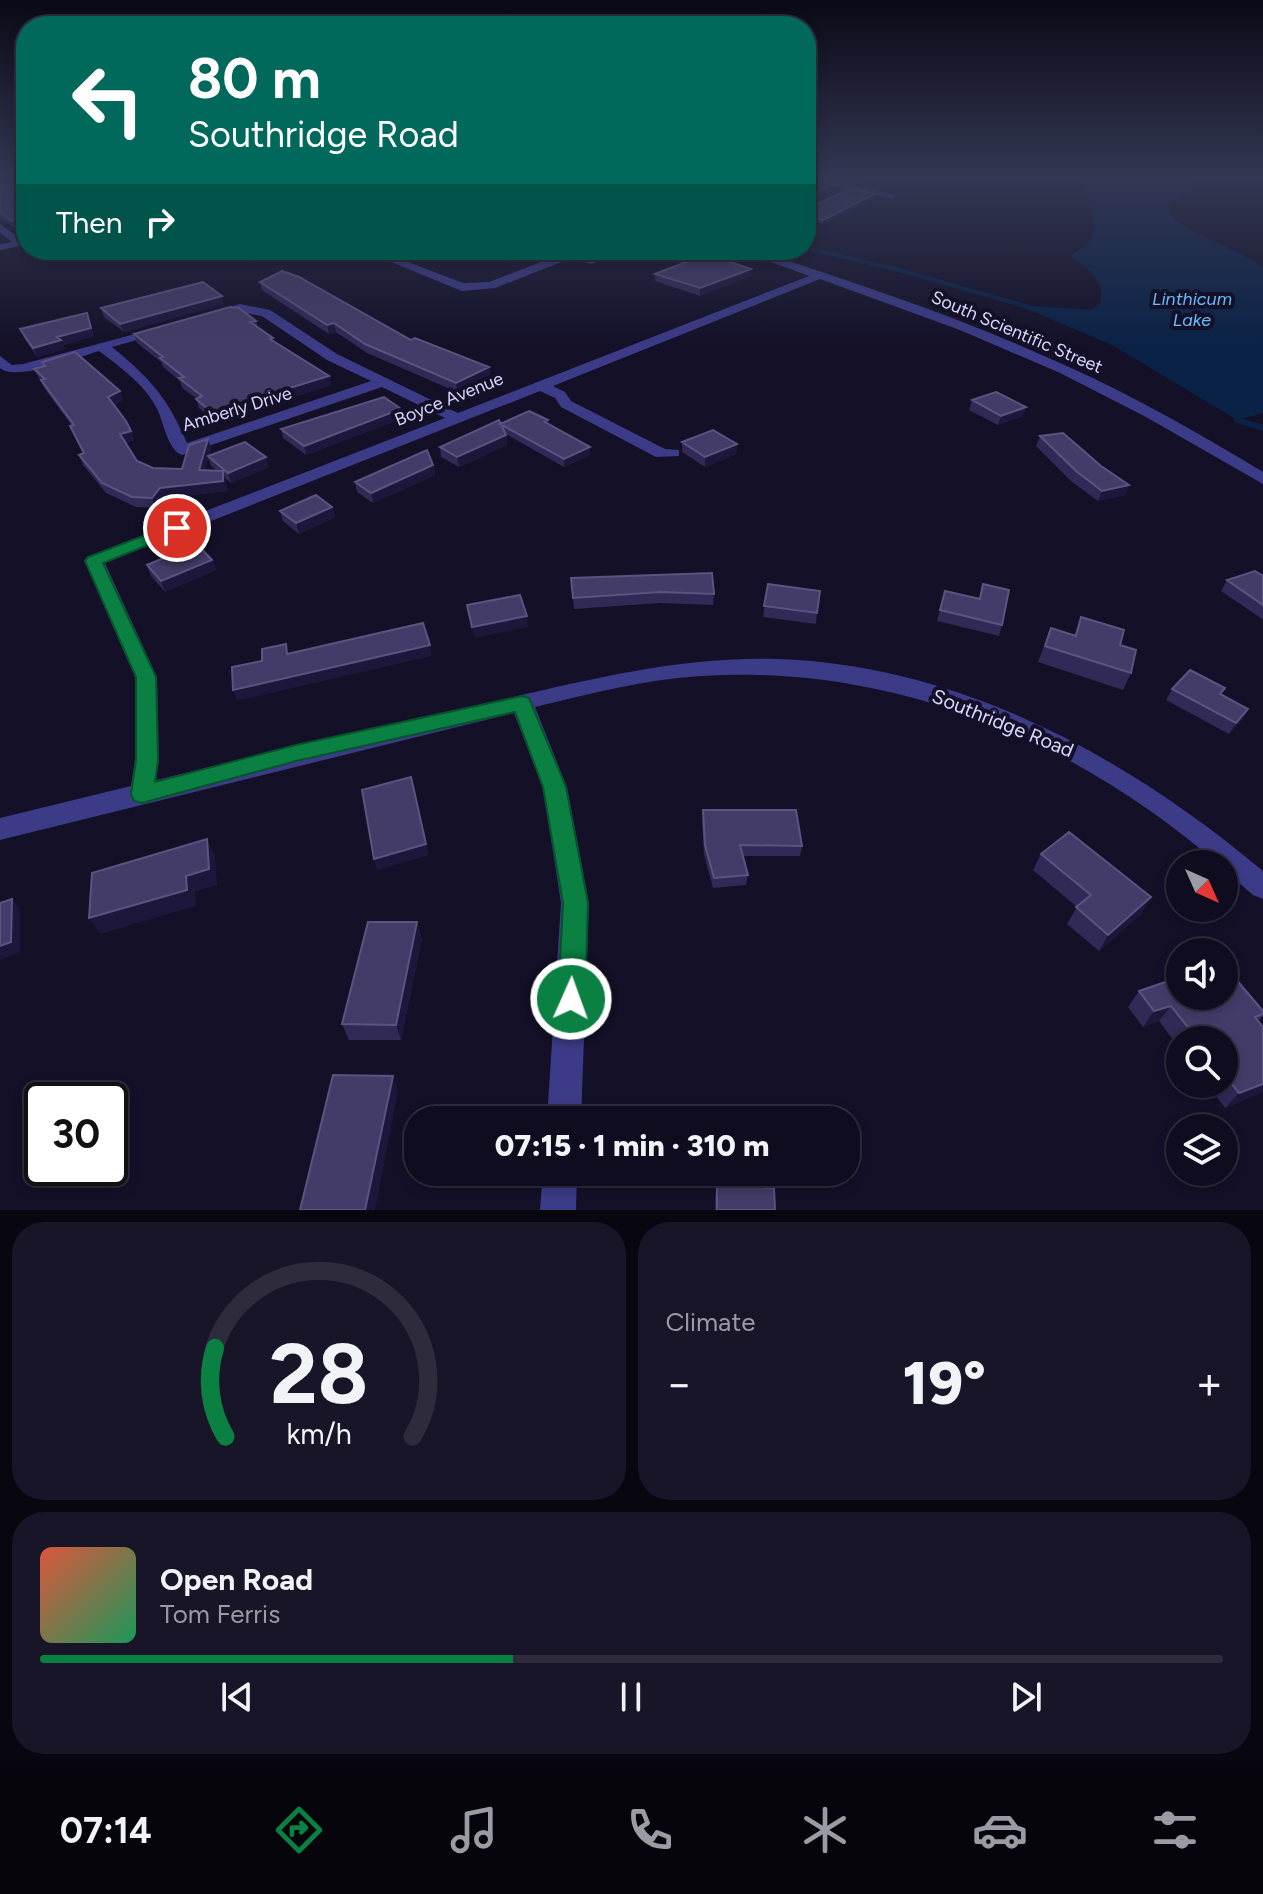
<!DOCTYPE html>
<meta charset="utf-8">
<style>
body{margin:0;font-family:Figtree,sans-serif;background:#171527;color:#f1f3f6;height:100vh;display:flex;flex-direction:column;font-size:30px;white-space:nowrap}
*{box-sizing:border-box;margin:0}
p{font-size:26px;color:#9b9ba4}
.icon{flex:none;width:44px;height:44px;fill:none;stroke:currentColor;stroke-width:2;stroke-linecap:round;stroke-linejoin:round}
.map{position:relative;height:1210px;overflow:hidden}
.panel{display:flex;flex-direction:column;gap:12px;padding:12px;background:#080710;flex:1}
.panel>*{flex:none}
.guide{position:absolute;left:16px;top:16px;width:800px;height:244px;border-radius:32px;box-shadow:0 4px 12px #0003,0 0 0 2px #2e2c3c;background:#00695c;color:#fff;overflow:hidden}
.needle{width:52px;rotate:135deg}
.tools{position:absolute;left:1166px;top:850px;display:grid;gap:16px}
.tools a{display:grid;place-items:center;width:72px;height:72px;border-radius:50%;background:#0e0c1e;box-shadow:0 4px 12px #0003,0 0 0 2px #2e2c3c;font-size:40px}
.speed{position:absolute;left:24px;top:1082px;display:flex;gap:16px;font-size:40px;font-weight:700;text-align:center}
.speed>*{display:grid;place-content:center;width:104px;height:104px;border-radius:50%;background:#0e0c1e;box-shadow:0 4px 12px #0003,0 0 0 2px #2e2c3c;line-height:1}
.speed .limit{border:4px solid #111;border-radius:12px;background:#fff;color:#111}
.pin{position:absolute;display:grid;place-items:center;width:68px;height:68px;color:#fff;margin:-34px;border:4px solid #fff;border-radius:50%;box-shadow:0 2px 8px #0007}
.me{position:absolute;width:88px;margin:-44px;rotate:2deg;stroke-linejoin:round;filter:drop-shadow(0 0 6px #0008)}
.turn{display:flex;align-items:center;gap:28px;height:168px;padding:0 40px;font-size:36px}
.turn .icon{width:104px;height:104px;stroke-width:2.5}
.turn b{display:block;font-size:56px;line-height:68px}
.then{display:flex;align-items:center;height:76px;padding:0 40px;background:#0003;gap:16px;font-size:30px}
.big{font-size:60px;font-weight:800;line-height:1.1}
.panel .widget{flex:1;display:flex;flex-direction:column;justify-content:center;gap:12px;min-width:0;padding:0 28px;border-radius:32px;background:#171527}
.panel .dial{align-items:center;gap:0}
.dial svg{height:208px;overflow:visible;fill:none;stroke:#2e2c3c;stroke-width:7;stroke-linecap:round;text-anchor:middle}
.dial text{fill:#f1f3f6;stroke:none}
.song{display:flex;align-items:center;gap:24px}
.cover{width:96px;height:96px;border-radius:12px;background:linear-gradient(135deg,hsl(10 70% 55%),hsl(150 70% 35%))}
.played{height:8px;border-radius:4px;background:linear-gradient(90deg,#0b8043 40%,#2e2c3c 40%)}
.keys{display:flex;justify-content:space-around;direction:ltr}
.heat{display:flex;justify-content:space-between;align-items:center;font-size:44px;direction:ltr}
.panel .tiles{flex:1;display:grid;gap:12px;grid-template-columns:1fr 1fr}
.widget:last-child{grid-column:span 2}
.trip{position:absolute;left:404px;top:1106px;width:456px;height:80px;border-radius:32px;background:#0e0c1e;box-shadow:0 4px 12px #0003,0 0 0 2px #2e2c3c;font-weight:800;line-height:80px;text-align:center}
.menu{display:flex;height:128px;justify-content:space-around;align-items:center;background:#06050c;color:#9b9ba4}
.menu .icon{width:56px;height:56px}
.menu .on{color:#0b8043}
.menu b{font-size:36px;color:#f1f3f6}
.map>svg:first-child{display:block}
.water{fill:#0a2246}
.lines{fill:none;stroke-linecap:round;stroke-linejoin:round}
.stream-far1{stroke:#0a2246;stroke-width:4}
.stream{stroke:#0a2246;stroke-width:6}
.minor{fill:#3b3b87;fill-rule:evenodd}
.wall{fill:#312956;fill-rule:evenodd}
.shaded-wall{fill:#1d173c}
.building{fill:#433c68;stroke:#5b5480;stroke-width:2}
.route{fill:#0b8043;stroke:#07532c;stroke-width:2}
.labels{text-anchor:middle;stroke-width:8;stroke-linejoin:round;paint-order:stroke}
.far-water-label{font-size:18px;font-style:italic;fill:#65bcff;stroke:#131028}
.far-street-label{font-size:18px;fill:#dad7ff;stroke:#131028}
.street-label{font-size:20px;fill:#dad7ff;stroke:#131028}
</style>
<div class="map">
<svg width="1263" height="1210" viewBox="0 0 1263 1210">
<rect width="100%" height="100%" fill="#131028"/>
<path class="water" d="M1082,179H1187L1199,184L1167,205C1168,231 1243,248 1263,268V413L1237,420L1112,345L1018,305L1091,310L1100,304C1106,280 1088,269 1071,256C1078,250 1091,243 1094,234C1097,228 1086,185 1082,179Z"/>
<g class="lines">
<path class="stream-far1" d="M806,248L895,269L1029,307"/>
<path class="stream" d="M1238,412L1237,420L1263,428"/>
<path class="minor" d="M812,179H829L898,196L893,199L835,186L806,198V192L825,184Z
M0,224L22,240L26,239V245L0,250V244L12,242L0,232Z
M362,250H377L463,283L489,282L559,255L554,250H566L588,258L609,250H624L592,264L569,259L495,288L462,291Z
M738,250H754C861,284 967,320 1069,367C1136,397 1200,434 1263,472V484L1146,417L1060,373L960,330L820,279L553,386L565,392L571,401L665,449L679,450V456L656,457L561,407L555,398L540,391L105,563L157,677L159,760L156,780C268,753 380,727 492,702C587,680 680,656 778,659C960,665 1127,757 1263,871V899L1253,895L1224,870V864H1218C1076,740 892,664 702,676C645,679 590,694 535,707L567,787L589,903L581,1120H547L561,903L543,787L514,713L0,840V818L131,786L135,760V677L85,561L87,557L445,418L382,387L182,455C168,450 164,424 158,411C147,386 120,367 99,351C79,357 16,382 0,368V356L12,365L23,364L165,326V332L112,347C151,379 167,397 187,443L371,381L327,360L262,316L240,312L214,318L208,314L240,304L270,310L337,354L458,413L809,276Z
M543,1172H577L576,1210H540Z"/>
</g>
<path class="wall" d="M842,179H870L858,183Z
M26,183V226L15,228L0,218V186Z
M875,194L874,198L823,224L806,220V209Z
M655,274L751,276L700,296L655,281Z
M260,282L411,340L489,367L490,376L457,392L367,353L336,332L329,334L262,290Z
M224,304L124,332L104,317L101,308Z
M87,313L94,336L63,345L65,349L37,357L24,338L20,329Z
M256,321L258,328L274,341L329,376L331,385L214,422L199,408L196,398L182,388L180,381L163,367L161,362L137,343L134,334Z
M42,362L120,391L123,400L114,405L131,431L134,440L126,443L137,461L153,468L182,469L211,448L209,456L269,467L231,483L225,478L227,491L164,498L156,508L136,507L106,493L83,465L79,455L83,454L70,426H72L45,389L34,369L44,366ZM208,458L211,466L216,470H205Z
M972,400L1023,416L998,425L969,410Z
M403,418L306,455L283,438L281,429Z
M501,423L548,424L590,455L564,467L506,434L507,445L459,467L441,457L440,447Z
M1040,436L1101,466L1129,485L1125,495L1098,501L1072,482L1036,446Z
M682,442L737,444L736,454L705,467L682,452Z
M433,465L435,475L373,503L357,492L355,482Z
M332,507L335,517L299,534L283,521L280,511Z
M212,560L216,570L165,592L151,576L147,565Z
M1263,576V619H1262L1221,591L1227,580Z
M571,578L714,594L713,605L660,603L574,609Z
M768,584L817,613L816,624L763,617Z
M983,584L1002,625L999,636L937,621L945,591L979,598Z
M1081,617L1120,645L1131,673L1123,690L1038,662L1051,628L1074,635Z
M1172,689L1221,695L1248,709L1242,720L1229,734L1166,700Z
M703,810L802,846L800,856H743L748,875L746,885L713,888L704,855L702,820Z
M1041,854L1151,897L1141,914L1099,951L1067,924L1077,907L1033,870Z
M422,938L401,1040H349L342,1024Z
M1139,991L1263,1011V1016L1258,1021L1263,1092L1225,1108L1207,1084H1224V1040H1180V1049L1159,1021L1143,1027L1128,1007Z
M717,1184L775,1210H715V1197Z"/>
<path class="shaded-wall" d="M861,179H870L858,183L859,180Z
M817,181V184L806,189V185Z
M875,194L874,198L823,224V220Z
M26,218V226L15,228L12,221Z
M751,269V276L700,296V288Z
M222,296L224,304L124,332L120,324Z
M87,313L94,336L63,345L65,349L37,357L33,348L57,337Z
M334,323L336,332L329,334L327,325Z
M489,367L490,376L457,392L456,383Z
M329,376L331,385L214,422L211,412Z
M120,391L123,400L112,406L108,397Z
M1026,407L1023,416L998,425L1001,416Z
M401,409L403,418L306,455L304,446Z
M131,431L134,440L124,443L120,434Z
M506,435L507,445L459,467L457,457Z
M208,439L211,448L202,479L199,470Z
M737,444L736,454L705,467V457Z
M590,447V455L564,467V459Z
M266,457L269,467L231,483L228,473Z
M433,465L435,475L373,503L371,493Z
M223,471L226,480L227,491L164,498L156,508L152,498L160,488Z
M1129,485L1125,495L1098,501L1102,491Z
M332,507L335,517L299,534L296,523Z
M212,560L216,570L165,592L161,581Z
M527,616L528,627L474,638L472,627Z
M430,645L432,656L237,701L233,690Z
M1248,709L1242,720L1229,734L1236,723Z
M207,839L215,856L217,885L195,892L196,906L100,934L89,918L186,876Z
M426,844L429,855L377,870L374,859Z
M1151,897L1141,914L1099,951L1108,935Z
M12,899L20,910V952L0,960V946Z
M417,922L422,938L401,1040L396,1025Z
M1171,1006L1159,1021L1143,1027L1154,1011Z
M393,1076L398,1091L375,1210H365Z
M1263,1084V1092L1225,1108L1239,1093Z"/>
<path class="building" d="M806,179H814L817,181L806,185Z
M23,181L26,183V218L12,221L0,212V186Z
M850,189L875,194L823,220L806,216V209Z
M707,254L751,269L700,288L655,274Z
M282,271L299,277L411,340L415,338L489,367L456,383L365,344L334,323L327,325L260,282Z
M203,282L222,296L120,324L101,308Z
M230,307L239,308L256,321L250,322L273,338L270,339L329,376L211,412L196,399L202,396L179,378L184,377L160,358L163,357L134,334Z
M87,313L91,328L57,337L61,340L33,348L20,329Z
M75,352L120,391L108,397L126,421L131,431L120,434L137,461L153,468L182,469L189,445L208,439L199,470L223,471V481L160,488L152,498L132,497L102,483L79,455L84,453L70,426L74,425L41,380L45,379L34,369L45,366L42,362Z
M996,392L1026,407L1001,416L972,400Z
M384,397L401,409L304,446L281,429Z
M529,411L548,420L545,422L590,447L564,459L500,424Z
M499,420L506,435L457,457L440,447Z
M713,430L737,444L705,457L682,442Z
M1063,433L1101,466L1129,485L1102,491L1076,471L1040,436Z
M245,442L266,457L228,473L208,456Z
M427,450L433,465L371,493L355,482Z
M316,495L332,507L296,523L280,511Z
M197,544L212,560L161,581L147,565Z
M1255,571L1263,576V605L1227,580Z
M712,573L714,594L660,592L573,598L571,578Z
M768,584L820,591L817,613L764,606Z
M983,584L1009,590L1002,625L940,610L945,591L980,599Z
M520,595L527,616L472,627L467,605Z
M1081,617L1124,630L1120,645L1136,650L1131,673L1045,646L1051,628L1076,636Z
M423,623L430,645L233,690L232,667L262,661V649L286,644L287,654Z
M1190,670L1225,688L1220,694L1248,709L1236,723L1172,689Z
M411,777L426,844L374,859L362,790Z
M703,810H796L802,846L740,845L748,875L714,878L705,845Z
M1069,832L1151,897L1108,935L1076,907L1091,895L1041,854Z
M207,839L209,869L186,876L187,890L89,918L92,873Z
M12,899L11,942L0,946V903Z
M368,922H417L396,1025L342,1024Z
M1224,965L1263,1011V1014L1255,1017L1263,1027V1084L1239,1093L1224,1074V1040H1198L1171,1006L1154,1011L1139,991L1180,977V996H1224Z
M333,1075L393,1076L365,1210H300Z
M717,1184L774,1188L775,1210H717Z"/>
<linearGradient id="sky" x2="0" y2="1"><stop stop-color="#0a0916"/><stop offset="0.51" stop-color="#333753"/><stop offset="1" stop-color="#333753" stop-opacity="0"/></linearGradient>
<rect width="1263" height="348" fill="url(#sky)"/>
<path class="route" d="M177,523L183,524L186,528L183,531L103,563L156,677L158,760L155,782L296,745L522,696L529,698L566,787L588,903L585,999L581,1008L571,1012L562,1008L558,999L563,903L543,787L515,712L296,761L142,803L134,801L131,794L136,760V677L85,561L88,557Z"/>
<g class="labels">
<g class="far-water-label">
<text x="1192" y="305">Linthicum<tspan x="1192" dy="21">Lake</tspan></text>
</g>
<g class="far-street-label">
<text transform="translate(1017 332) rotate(23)" y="6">South Scientific Street</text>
<text transform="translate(449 399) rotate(-22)" y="6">Boyce Avenue</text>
<text transform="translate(237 409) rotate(-17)" y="6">Amberly Drive</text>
</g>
<g class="street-label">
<text transform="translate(1003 723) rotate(22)" y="7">Southridge Road</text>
</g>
</g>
</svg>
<div class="tools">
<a><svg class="needle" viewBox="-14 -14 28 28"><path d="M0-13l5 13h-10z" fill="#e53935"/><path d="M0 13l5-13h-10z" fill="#9b9ba4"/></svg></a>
<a><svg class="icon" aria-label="sound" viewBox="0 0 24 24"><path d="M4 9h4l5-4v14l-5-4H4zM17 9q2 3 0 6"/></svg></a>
<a><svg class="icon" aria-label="search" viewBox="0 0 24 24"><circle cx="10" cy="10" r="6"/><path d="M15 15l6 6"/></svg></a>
<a><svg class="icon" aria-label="layers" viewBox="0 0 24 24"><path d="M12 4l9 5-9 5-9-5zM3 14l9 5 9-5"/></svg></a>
</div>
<div class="speed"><div class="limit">30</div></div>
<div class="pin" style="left:177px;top:528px;background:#d93025"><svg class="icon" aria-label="arrive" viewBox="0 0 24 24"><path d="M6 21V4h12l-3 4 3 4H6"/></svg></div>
<svg class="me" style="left:571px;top:999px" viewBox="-20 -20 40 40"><circle r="17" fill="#0b8043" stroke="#fff" stroke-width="3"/><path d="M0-11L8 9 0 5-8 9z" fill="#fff"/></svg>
<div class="trip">07:15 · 1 min · 310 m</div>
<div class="guide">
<div class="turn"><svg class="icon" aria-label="left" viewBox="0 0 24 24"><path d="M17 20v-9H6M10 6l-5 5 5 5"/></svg><div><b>80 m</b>Southridge Road</div></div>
<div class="then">Then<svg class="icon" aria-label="right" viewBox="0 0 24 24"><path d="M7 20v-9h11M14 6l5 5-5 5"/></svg></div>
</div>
</div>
<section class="panel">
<div class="tiles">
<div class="widget dial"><svg viewBox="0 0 100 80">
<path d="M14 69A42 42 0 1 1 86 69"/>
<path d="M14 69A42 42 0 0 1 10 35" stroke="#0b8043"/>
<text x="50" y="56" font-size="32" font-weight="700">28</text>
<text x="50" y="72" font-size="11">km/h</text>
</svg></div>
<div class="widget"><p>Climate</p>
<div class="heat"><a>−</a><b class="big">19°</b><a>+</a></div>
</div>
<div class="widget">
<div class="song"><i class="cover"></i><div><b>Open Road</b><p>Tom Ferris</p></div></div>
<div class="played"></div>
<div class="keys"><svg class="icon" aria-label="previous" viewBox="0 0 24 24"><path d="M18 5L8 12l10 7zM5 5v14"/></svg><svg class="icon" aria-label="pause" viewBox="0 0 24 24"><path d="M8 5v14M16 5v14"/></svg><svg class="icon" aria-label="next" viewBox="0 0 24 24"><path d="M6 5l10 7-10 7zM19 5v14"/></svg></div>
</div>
</div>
</section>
<nav class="menu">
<b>07:14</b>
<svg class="icon on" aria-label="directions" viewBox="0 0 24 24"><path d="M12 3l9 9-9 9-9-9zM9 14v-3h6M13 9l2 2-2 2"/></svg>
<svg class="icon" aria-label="music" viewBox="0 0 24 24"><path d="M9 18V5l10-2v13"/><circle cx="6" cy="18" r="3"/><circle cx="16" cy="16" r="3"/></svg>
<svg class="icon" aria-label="phone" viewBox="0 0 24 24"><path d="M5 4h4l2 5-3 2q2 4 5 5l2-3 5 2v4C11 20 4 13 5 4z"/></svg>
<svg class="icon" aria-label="climate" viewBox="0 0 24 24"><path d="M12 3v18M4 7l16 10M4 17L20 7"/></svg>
<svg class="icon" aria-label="car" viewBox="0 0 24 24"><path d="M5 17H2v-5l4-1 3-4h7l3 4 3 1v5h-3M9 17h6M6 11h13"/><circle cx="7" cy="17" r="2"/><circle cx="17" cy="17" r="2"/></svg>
<svg class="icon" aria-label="filters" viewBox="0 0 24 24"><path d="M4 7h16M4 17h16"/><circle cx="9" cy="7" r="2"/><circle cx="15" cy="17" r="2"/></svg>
</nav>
